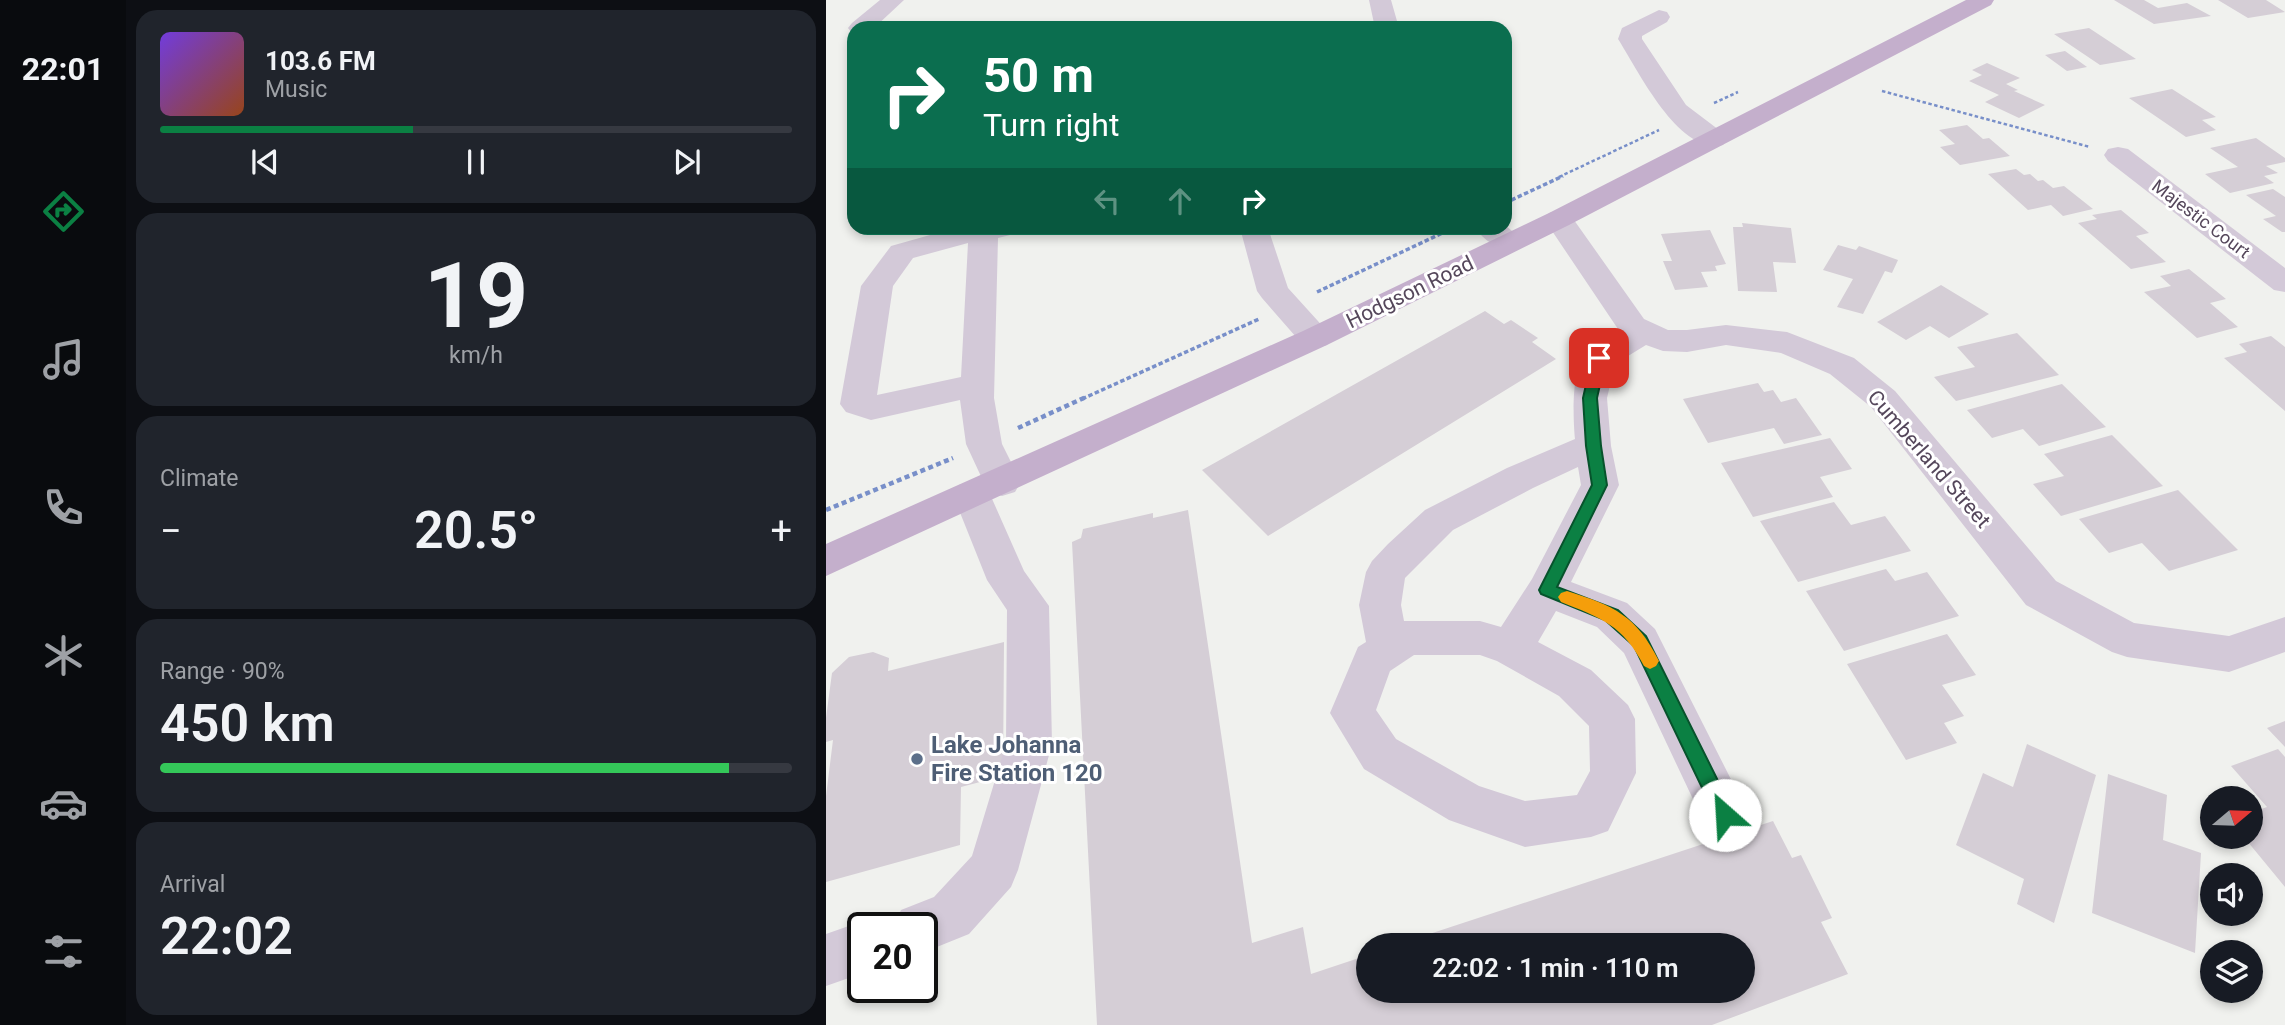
<!DOCTYPE html>
<meta charset="utf-8">
<style>
body{margin:0;font-family:Roboto,sans-serif;background:#20242c;color:#f1f3f6;height:100vh;display:flex;flex-direction:column;font-size:26px;white-space:nowrap}
*{box-sizing:border-box;margin:0}
p{font-size:23px;color:#9ea1a6}
.icon{flex:none;width:38px;height:38px;fill:none;stroke:currentColor;stroke-width:2;stroke-linecap:round;stroke-linejoin:round}
.map{position:relative;flex:1;overflow:hidden}
.details{display:flex;flex-direction:column;gap:10px;padding:10px;background:#0d0f14;width:700px}
.details>*{flex:none}
.guide{position:absolute;left:21px;top:21px;width:665px;height:214px;border-radius:21px;box-shadow:0 4px 10px #0003;background:#0b6e4f;color:#fff;overflow:hidden}
.needle{width:46px;rotate:71deg}
.fabs{position:absolute;left:1374px;top:786px;display:grid;gap:14px}
.fabs a{display:grid;place-items:center;width:63px;height:63px;border-radius:50%;background:#171b24;box-shadow:0 4px 10px #0003;font-size:35px}
.speed{position:absolute;left:21px;top:912px;display:flex;gap:14px;font-size:35px;font-weight:700;text-align:center}
.speed>*{display:grid;place-content:center;width:91px;height:91px;border-radius:50%;background:#171b24;box-shadow:0 4px 10px #0003;line-height:1}
.speed .limit{border:4px solid #111;border-radius:10px;background:#fff;color:#111}
.pin{position:absolute;display:grid;place-items:center;width:60px;height:60px;color:#fff;margin:-30px;border-radius:14px;box-shadow:0 4px 10px #0006}
.me{position:absolute;width:77px;margin:-38px;rotate:334deg;stroke-linejoin:round;filter:drop-shadow(0 0 5px #0008)}
.turn{display:flex;align-items:center;gap:24px;height:147px;padding:0 21px;font-size:32px}
.turn .icon{width:91px;height:91px;stroke-width:2.5}
.turn b{display:block;font-size:49px;line-height:60px}
.lanes{display:flex;align-items:center;height:66px;padding:0 21px;background:#0003;justify-content:center;gap:35px;direction:ltr}
.lanes .off{opacity:.35}
.big{font-size:52px;font-weight:600;line-height:1.1}
.details .widget{flex:1;display:flex;flex-direction:column;justify-content:center;gap:10px;min-width:0;padding:0 24px;border-radius:21px;background:#20242c}
.details .dial{align-items:center;gap:0}
.dial b{font-size:91px;line-height:1}
.song{display:flex;align-items:center;gap:21px}
.cover{width:84px;height:84px;border-radius:10px;background:linear-gradient(135deg,hsl(260 70% 55%),hsl(20 70% 35%))}
.played{height:7px;border-radius:4px;background:linear-gradient(90deg,#0b8043 40%,#363941 40%)}
.keys{display:flex;justify-content:space-around;direction:ltr}
.heat{display:flex;justify-content:space-between;align-items:center;font-size:38px;direction:ltr}
.charge{height:10px;border-radius:5px;background:linear-gradient(90deg,#34c759 90%,#363941 0)}
.trip{position:absolute;left:530px;top:933px;width:399px;height:70px;border-radius:35px;background:#171b24;box-shadow:0 4px 10px #0003;font-weight:600;line-height:70px;text-align:center}
main{display:flex;flex:1;min-height:0}
.tab-bar{display:flex;flex-direction:column;width:126px;justify-content:space-around;align-items:center;background:#090b0e;color:#9ea1a6}
.tab-bar .icon{width:49px;height:49px}
.tab-bar .active{color:#0b8043}
.tab-bar b{font-size:32px;color:#f1f3f6}
.map>svg:first-child{display:block}
.building{fill:#d5ced6}
.lines{fill:none;stroke-linecap:round;stroke-linejoin:round}
.path-far2{stroke:#788fc9;stroke-width:2.5;stroke-dasharray:3.5 2.5;stroke-linecap:butt}
.path-far1{stroke:#788fc9;stroke-width:3.5;stroke-dasharray:4.5 2.5;stroke-linecap:butt}
.path{stroke:#788fc9;stroke-width:4.5;stroke-dasharray:5 3.5;stroke-linecap:butt}
.minor{fill:#d3c9d8;fill-rule:evenodd}
.major{fill:#c4afcc;fill-rule:evenodd}
.route{fill:#0b8043;stroke:#07532c;stroke-width:2}
.slow{fill:#f59e0b}
.service-dot{fill:#5c6f8a;stroke:#fff;stroke-width:2.5}
.labels{text-anchor:middle;stroke-width:6;stroke-linejoin:round;paint-order:stroke}
.far-street-label{font-size:18px;fill:#55475b;stroke:#fff}
.street-label{font-size:21px;fill:#55475b;stroke:#fff}
.near-service-label{font-size:24px;font-weight:bold;fill:#4e5e75;stroke:#fff;text-anchor:start}
</style>
<main>
<nav class="tab-bar">
<b>22:01</b>
<svg class="icon active" aria-label="directions" viewBox="0 0 24 24"><path d="M12 3l9 9-9 9-9-9zM9 14v-3h6M13 9l2 2-2 2"/></svg>
<svg class="icon" aria-label="music" viewBox="0 0 24 24"><path d="M9 18V5l10-2v13"/><circle cx="6" cy="18" r="3"/><circle cx="16" cy="16" r="3"/></svg>
<svg class="icon" aria-label="phone" viewBox="0 0 24 24"><path d="M5 4h4l2 5-3 2q2 4 5 5l2-3 5 2v4C11 20 4 13 5 4z"/></svg>
<svg class="icon" aria-label="climate" viewBox="0 0 24 24"><path d="M12 3v18M4 7l16 10M4 17L20 7"/></svg>
<svg class="icon" aria-label="car" viewBox="0 0 24 24"><path d="M5 17H2v-5l4-1 3-4h7l3 4 3 1v5h-3M9 17h6M6 11h13"/><circle cx="7" cy="17" r="2"/><circle cx="17" cy="17" r="2"/></svg>
<svg class="icon" aria-label="filters" viewBox="0 0 24 24"><path d="M4 7h16M4 17h16"/><circle cx="9" cy="7" r="2"/><circle cx="15" cy="17" r="2"/></svg>
</nav>
<section class="details">
<div class="widget">
<div class="song"><i class="cover"></i><div><b>103.6 FM</b><p>Music</p></div></div>
<div class="played"></div>
<div class="keys"><svg class="icon" aria-label="previous" viewBox="0 0 24 24"><path d="M18 5L8 12l10 7zM5 5v14"/></svg><svg class="icon" aria-label="pause" viewBox="0 0 24 24"><path d="M8 5v14M16 5v14"/></svg><svg class="icon" aria-label="next" viewBox="0 0 24 24"><path d="M6 5l10 7-10 7zM19 5v14"/></svg></div>
</div>
<div class="widget dial"><b>19</b><p>km/h</p></div>
<div class="widget"><p>Climate</p>
<div class="heat"><a>−</a><b class="big">20.5°</b><a>+</a></div>
</div>
<div class="widget"><p>Range · 90%</p><b class="big">450 km</b><div class="charge"></div></div>
<div class="widget"><p>Arrival</p><b class="big">22:02</b></div>
</section>
<div class="map">
<svg width="1459" height="1025" viewBox="0 0 1459 1025">
<rect width="100%" height="100%" fill="#f0f1ee"/>
<path class="building" d="M1288,0H1318L1332,8L1361,3L1385,16L1328,24Z
M1392,0H1440L1459,12L1422,18Z
M1263,28L1310,59L1274,65L1228,34Z
M1239,51L1261,67L1241,71L1219,55Z
M1161,63L1194,78L1180,84L1192,90L1188,91L1219,105L1193,118L1159,102L1173,95L1143,81L1156,75L1146,70Z
M1346,89L1390,117L1376,120L1390,130L1360,137L1303,98Z
M1141,125L1157,139L1163,138L1184,156L1134,165L1114,147L1129,144L1113,130Z
M1430,138L1459,158V162L1440,166L1452,173L1438,176L1448,183L1404,193L1379,174L1412,167L1384,148Z
M1190,169L1198,175L1204,174L1212,181L1217,180L1227,188L1238,186L1267,209L1237,216L1225,205L1202,210L1162,174Z
M1447,189L1459,197V232H1456L1437,219L1450,216L1420,195Z
M1295,210L1323,233L1310,236L1340,262L1305,269L1252,223L1271,219L1266,215Z
M916,223L965,228L970,263L947,262L951,292L912,291L907,227H917Z
M884,230L900,264L889,266L891,271L875,272L882,287L849,290L837,261H846L835,234Z
M1012,245L1030,250L1033,246L1072,260L1066,273L1059,271L1037,314L1011,307L1027,279L997,270Z
M1363,269L1400,299L1384,303L1412,327L1371,338L1318,292L1345,286L1334,276Z
M1115,285L1163,314L1123,338L1104,326L1080,340L1051,322Z
M659,311L678,324L685,320L712,338L706,342L730,359L442,536L376,470Z
M1191,333L1233,375L1130,401L1108,377L1149,367L1131,347Z
M1445,336L1459,347V411L1398,358L1421,352L1413,344Z
M932,383L938,392L947,390L955,402L970,398L996,435L958,444L948,428L882,443L857,399Z
M1236,384L1280,427L1213,446L1197,429L1166,438L1141,410Z
M1286,435L1337,486L1235,516L1207,484L1238,476L1218,454Z
M1004,438L1026,469L994,477L1007,497L927,517L895,463Z
M1352,490L1412,550L1343,571L1316,543L1283,553L1253,519Z
M1008,502L1025,525L1059,516L1085,551L972,582L934,521Z
M362,510L426,943L477,927L485,974L542,955V990H917V945L573,944L947,821L966,858L975,855L1006,918L995,922L1022,974L886,1025H271L246,542L255,538L257,529L327,513V518Z
M1060,569L1069,581L1101,572L1133,616L1018,651L980,591Z
M1121,634L1150,675L1116,685L1138,716L1118,723L1131,743L1080,760L1021,664Z
M178,642L177,776L135,787L134,845L0,882V796L7,740L0,742V718L6,673L23,657L47,652L63,658L62,671Z
M1459,721V747L1441,728Z
M1201,744L1270,775L1228,923L1191,904L1198,879L1130,845L1157,773L1187,787Z
M1452,749L1459,757V887L1417,836H1424V813L1441,807L1405,766Z
M1282,774L1341,795L1337,840L1375,853L1369,953L1266,913Z"/>
<g class="lines">
<path class="path-far2" d="M1056,91L1264,147
M888,103L912,92
M733,177L833,130"/>
<path class="path-far1" d="M679,203L737,176
M491,292L627,228
M256,399L433,319"/>
<path class="path" d="M192,428L260,397
M0,510L127,458"/>
<path class="minor" d="M54,0H78L48,28H28V33H26L22,28L26,23Z
M543,0H565L573,28H549Z
M833,10L841,12L844,17L841,22L816,36V39L860,105L897,133L901,139L897,145C853,156 812,70 792,39L796,28Z
M1292,147L1302,149L1459,268V292L1448,290L1282,161L1278,155L1282,149Z
M733,210L743,213L818,319L842,330H861L900,325L961,332L1028,358L1069,391L1230,581L1308,623L1403,636L1459,617V652L1403,672L1301,657L1286,652L1200,605L1045,407L1004,374L955,353L900,345L861,352L837,351L820,345L789,364L781,398L785,446L793,485L745,582L801,603L829,629L923,815L916,831L899,837L882,831L798,653L771,627L730,611L712,642L765,670L802,705L809,719L810,773L782,831L765,837L699,847L623,820L538,769L504,713L532,647L540,642L533,605L540,572L546,561L562,544L599,510L681,468L749,439C747,418 745,369 760,352C768,343 784,338 794,332L718,219L723,213ZM752,467L755,485L706,579L675,627L654,621H578L575,605L579,578L627,530L707,488ZM588,655H654L671,661L733,696L763,726L764,771L751,795L699,801L653,786L570,739L550,710L564,671Z
M679,225L699,242L695,248C677,253 660,243 649,228H679Z
M129,228H193L188,234L172,238L168,398L176,444L195,482L189,492L176,496L163,492L198,571L223,606L226,744L192,870L185,887L143,934L96,953V928H67L75,910L108,897L146,856L180,744L181,610L161,580L127,495L133,485L146,481L159,485L140,444L134,400L45,420L20,412L14,404L35,286L65,246ZM142,243L135,377L51,395L67,286L87,258Z
M414,228H442L462,288L501,331L505,338L501,345L489,348L477,345L436,298L431,291Z
M37,921L53,928H37V973L0,986V934Z"/>
<path class="major" d="M1140,0H1168L1165,5L743,225L501,345L0,576V544L477,331L723,213Z"/>
</g>
<path class="route" d="M773,354L780,358L771,398L775,446L781,485L731,587L792,610L820,636L909,815L906,821L899,824L892,821L808,646L779,620L715,594L713,590L766,485L760,446L757,398L766,358Z"/>
<path class="slow" d="M741,591C788,606 810,615 833,661L830,666L824,669L818,666C797,625 775,618 735,602L732,597L735,593Z"/>
<circle class="service-dot" cx="91" cy="759" r="7"/>
<g class="labels">
<g class="far-street-label">
<text transform="translate(1375 219) rotate(37)" y="6">Majestic Court</text>
</g>
<g class="street-label">
<text transform="translate(584 292) rotate(-26)" y="7">Hodgson Road</text>
<text transform="translate(1103 459) rotate(49)" y="7">Cumberland Street</text>
</g>
<g class="near-service-label">
<text x="105" y="753">Lake Johanna<tspan x="105" dy="28">Fire Station 120</tspan></text>
</g>
</g>
</svg>
<div class="fabs">
<a><svg class="needle" viewBox="-14 -14 28 28"><path d="M0-13l5 13h-10z" fill="#e53935"/><path d="M0 13l5-13h-10z" fill="#9ea1a6"/></svg></a>
<a><svg class="icon" aria-label="sound" viewBox="0 0 24 24"><path d="M4 9h4l5-4v14l-5-4H4zM17 9q2 3 0 6"/></svg></a>
<a><svg class="icon" aria-label="layers" viewBox="0 0 24 24"><path d="M12 4l9 5-9 5-9-5zM3 14l9 5 9-5"/></svg></a>
</div>
<div class="speed"><div class="limit">20</div></div>
<div class="pin" style="left:773px;top:358px;background:#d93025"><svg class="icon" aria-label="arrive" viewBox="0 0 24 24"><path d="M6 21V4h12l-3 4 3 4H6"/></svg></div>
<svg class="me" style="left:899px;top:815px" viewBox="-20 -20 40 40"><circle r="19" fill="#fff"/><path d="M0-13L10 11 0 6-10 11z" fill="#0b8043"/></svg>
<div class="trip">22:02 · 1 min · 110 m</div>
<div class="guide">
<div class="turn"><svg class="icon" aria-label="right" viewBox="0 0 24 24"><path d="M7 20v-9h11M14 6l5 5-5 5"/></svg><div><b>50 m</b>Turn right</div></div>
<div class="lanes"><svg class="icon off" aria-label="left" viewBox="0 0 24 24"><path d="M17 20v-9H6M10 6l-5 5 5 5"/></svg><svg class="icon off" aria-label="ahead" viewBox="0 0 24 24"><path d="M12 20V5M6 11l6-6 6 6"/></svg><svg class="icon" aria-label="right" viewBox="0 0 24 24"><path d="M7 20v-9h11M14 6l5 5-5 5"/></svg></div>
</div>
</div>
</main>
